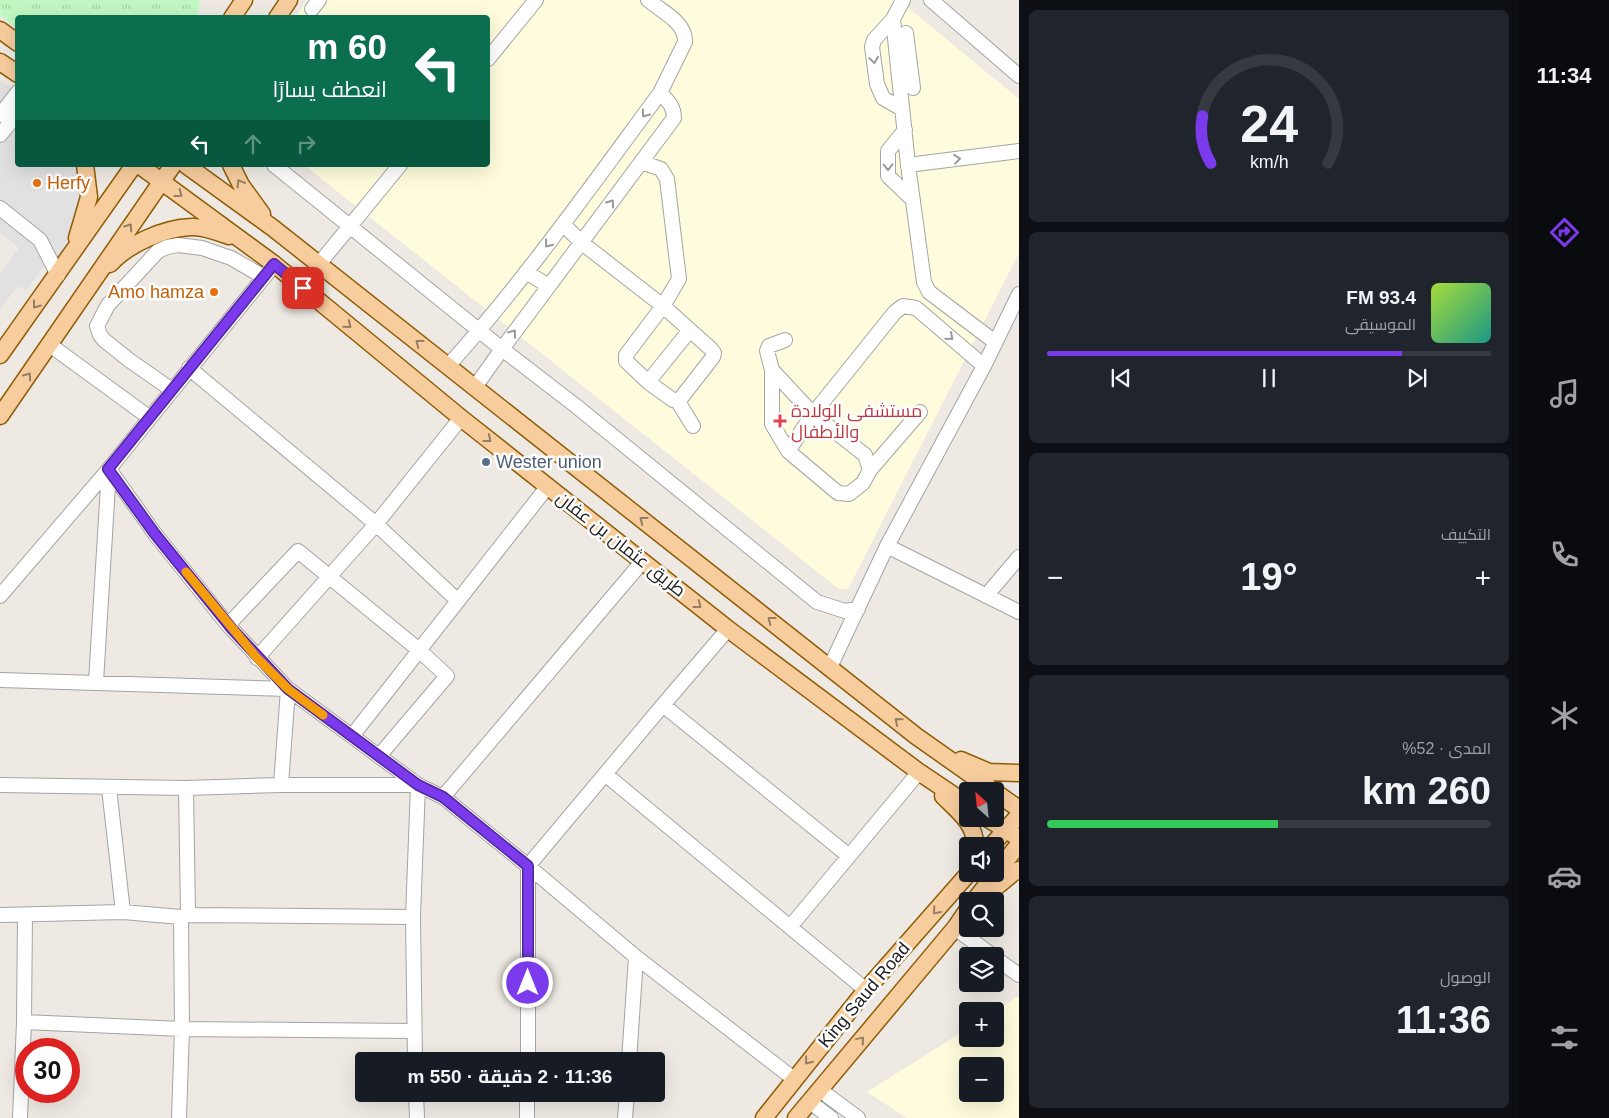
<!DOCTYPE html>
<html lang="ar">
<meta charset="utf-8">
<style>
body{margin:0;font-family:Arial,Cairo,sans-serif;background:#20242c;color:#f1f3f6;direction:rtl;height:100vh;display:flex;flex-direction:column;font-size:19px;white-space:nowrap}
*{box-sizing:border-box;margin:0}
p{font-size:16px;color:#9ea1a6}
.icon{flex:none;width:28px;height:28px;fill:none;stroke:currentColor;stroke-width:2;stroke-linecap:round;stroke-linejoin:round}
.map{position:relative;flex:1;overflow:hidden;direction:ltr}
.details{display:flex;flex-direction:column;gap:10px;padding:10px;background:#0d0f14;width:500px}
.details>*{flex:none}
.hud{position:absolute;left:15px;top:15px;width:475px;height:152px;border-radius:5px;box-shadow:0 5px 20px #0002;direction:rtl;background:#0b6e4f;color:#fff;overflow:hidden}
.needle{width:32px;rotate:333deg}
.tools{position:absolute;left:959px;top:782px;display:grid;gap:10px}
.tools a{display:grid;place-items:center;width:45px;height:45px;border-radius:5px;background:#171b24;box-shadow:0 5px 20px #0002;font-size:25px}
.speed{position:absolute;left:15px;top:1038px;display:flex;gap:10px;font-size:25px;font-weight:700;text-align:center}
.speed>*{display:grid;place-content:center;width:65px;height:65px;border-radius:50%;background:#171b24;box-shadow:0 5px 20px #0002;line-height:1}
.speed .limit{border:8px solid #d22;background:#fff;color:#111}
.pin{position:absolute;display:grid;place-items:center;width:42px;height:42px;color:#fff;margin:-21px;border-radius:10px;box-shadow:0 2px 8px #0006}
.me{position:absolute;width:55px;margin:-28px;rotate:0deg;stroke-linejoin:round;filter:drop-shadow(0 0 4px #0008)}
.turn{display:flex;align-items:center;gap:18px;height:105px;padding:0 20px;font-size:22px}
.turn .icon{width:65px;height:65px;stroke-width:2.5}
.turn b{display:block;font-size:35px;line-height:42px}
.lanes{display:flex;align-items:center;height:48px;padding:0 20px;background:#0003;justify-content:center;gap:25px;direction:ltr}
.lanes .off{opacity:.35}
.big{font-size:38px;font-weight:700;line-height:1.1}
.details .widget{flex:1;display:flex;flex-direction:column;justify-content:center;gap:8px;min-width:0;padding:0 18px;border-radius:8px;background:#20242c}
.details .dial{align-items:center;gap:0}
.dial svg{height:130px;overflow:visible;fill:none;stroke:#363941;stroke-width:7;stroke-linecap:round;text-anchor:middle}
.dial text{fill:#f1f3f6;stroke:none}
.song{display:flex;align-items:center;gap:15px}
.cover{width:60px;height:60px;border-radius:8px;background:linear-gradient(135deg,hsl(80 70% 55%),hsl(170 70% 35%))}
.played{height:5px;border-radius:2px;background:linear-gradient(90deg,#7c3aed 80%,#363941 80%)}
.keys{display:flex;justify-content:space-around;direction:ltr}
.heat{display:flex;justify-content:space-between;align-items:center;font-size:28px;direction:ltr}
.charge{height:8px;border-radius:4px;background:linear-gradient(90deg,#34c759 52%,#363941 0)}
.trip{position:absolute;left:355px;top:1052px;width:310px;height:50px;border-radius:5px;background:#171b24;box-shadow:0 5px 20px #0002;font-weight:700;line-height:50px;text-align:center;direction:rtl}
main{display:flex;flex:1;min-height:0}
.tabs{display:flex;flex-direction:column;width:90px;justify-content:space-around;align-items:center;background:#090b0e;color:#9ea1a6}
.tabs .icon{width:35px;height:35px}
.tabs .active{color:#7c3aed}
.tabs b{font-size:22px;color:#f1f3f6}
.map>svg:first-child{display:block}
.education{fill:#fefcdc;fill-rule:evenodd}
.park{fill:url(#park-tufts)}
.parking{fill:#e1e1e1}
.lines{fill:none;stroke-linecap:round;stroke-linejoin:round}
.minor-casing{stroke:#a4a4a4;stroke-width:16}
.major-casing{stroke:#8f5c06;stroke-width:19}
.minor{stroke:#fff;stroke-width:14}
.major{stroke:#f8cd9e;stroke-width:16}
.oneway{stroke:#999}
.oneway2{stroke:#957e64}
.route-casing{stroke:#51269a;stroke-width:12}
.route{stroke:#7c3aed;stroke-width:9}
.slow{stroke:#f59e0b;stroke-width:9}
.food-dot{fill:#e8710a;stroke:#fff;stroke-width:2}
.health-dot{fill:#e0444e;stroke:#fff;stroke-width:2}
.service-dot{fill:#5c6f8a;stroke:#fff;stroke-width:2}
.labels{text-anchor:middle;stroke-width:5;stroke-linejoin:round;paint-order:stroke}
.food-label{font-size:18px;fill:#c56008;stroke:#fff;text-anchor:start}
.health-label{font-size:18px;fill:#be3a42;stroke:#fff;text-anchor:start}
.service-label{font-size:18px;fill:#4e5e75;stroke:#fff;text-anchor:start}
.street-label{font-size:18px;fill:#1d1d1d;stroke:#fff}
</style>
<main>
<nav class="tabs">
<b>11:34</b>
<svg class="icon active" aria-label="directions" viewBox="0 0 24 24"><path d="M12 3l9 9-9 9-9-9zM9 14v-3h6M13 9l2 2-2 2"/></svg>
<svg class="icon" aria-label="music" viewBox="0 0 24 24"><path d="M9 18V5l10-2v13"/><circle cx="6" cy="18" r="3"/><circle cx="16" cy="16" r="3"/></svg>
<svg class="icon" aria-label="phone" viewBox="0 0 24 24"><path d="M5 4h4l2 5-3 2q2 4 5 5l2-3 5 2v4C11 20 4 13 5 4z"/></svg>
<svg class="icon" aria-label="climate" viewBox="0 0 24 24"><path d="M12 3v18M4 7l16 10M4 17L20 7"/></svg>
<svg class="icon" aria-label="car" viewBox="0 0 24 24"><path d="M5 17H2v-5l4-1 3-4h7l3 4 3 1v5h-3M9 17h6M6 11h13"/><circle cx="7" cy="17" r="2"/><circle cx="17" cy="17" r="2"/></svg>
<svg class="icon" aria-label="filters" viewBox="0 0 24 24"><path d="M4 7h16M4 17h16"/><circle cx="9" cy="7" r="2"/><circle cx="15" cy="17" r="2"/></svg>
</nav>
<section class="details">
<div class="widget dial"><svg viewBox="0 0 100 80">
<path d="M14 69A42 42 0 1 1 86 69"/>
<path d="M14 69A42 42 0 0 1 9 40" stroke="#7c3aed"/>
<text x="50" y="56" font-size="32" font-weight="700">24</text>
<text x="50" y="72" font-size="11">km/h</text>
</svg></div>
<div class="widget">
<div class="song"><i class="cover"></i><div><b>93.4 FM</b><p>الموسيقى</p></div></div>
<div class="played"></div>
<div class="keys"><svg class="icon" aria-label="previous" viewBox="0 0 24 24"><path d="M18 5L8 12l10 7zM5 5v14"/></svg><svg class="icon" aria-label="pause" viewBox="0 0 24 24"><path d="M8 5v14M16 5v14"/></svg><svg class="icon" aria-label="next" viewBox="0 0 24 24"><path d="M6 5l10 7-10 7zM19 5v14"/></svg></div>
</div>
<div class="widget"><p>التكييف</p>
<div class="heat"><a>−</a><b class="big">19°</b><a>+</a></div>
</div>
<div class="widget"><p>المدى · 52%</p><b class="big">260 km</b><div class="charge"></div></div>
<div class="widget"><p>الوصول</p><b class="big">11:36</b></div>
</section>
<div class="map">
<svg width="1019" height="1118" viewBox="0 0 1019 1118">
<defs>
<pattern id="park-tufts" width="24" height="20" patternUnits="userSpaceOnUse" patternTransform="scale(1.25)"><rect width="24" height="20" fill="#c1f7c3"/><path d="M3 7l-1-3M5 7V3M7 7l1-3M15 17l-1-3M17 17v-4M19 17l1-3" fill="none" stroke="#a5d3a7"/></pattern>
</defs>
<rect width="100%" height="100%" fill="#eeeae3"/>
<path class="education" d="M307,0H899L1019,99V253L848,589H839L304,165H488V18H295Z
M1019,996V1118H907L867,1092L967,1029L968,1039H995V1011ZM968,1066H995V1094H968Z"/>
<path class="park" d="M0,0H200L197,17L18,18L17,29L0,15Z"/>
<path class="parking" d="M0,80L17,93L18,165H78L82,197L79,218L59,256L44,266L26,291L18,286L0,309V274L19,248L0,233Z"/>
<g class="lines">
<g class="minor-casing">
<path id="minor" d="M648,0C661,11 686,22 685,42L660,93
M903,0L893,19L908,165L924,282L929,292L995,342
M931,0L1019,76
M312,9L319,0
M893,19L874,40L872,47L877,84L883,98L902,109
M906,33L913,88
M488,59L536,0
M0,115L18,92
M905,130L888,151V176L913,200
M0,135L18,113
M274,165L502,349L576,406L817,602L845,611L858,609
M908,165L1019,151
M0,208L40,240L58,275
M563,224L582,243L663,306L711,349L714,353L713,357L681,398L677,400H673L648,382L626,361V355L663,306L679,279L667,179L661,169L641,162
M319,264L400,165
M526,272L549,286
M785,340L769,346L767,351L772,370V424L788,451L838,493L849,494L863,483L870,470L865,455L813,414L788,451
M50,345L150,418L109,469L155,534L228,625L288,689L418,785L443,797L528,866L636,957L794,1079
M448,366C525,280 592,185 660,93C668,101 674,106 674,118L502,349L475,387
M189,368L376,524L458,601
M772,370L813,414L895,312L903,306L916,308L984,366
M648,382L690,330
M172,390L129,360L104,340L100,335L97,326L108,305L158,251L167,247L178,245L202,248L231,258L264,277
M677,400L693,426
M150,418L269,271
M870,470L920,412
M887,546L1019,612
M0,596L109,469
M986,596L1019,557
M228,625L298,551L419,650L447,676L379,756
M257,658L376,524L461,418
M830,667L887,546L984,366L1019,294
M0,680L288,689L281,785
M96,682L109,469
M663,705L849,856
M352,736L548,486
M605,774L866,990
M0,785L186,788L281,785H418L413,917L415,1061
M109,788L123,912
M186,788L188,915
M443,797L642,562
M0,915L123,912L181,917L188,915L413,917
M790,927L919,772
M955,928L993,956
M995,958L1019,975
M24,1022L182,1029L414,1031
M528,1061V866L663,705L728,629
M629,1061L636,957
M820,1090L858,1118
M416,1094L417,1118
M810,1102L831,1118
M20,1118L24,1022L25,915
M179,1118L182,1029L181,917
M527,1118V1094
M625,1118L627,1094"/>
</g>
<g class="major-casing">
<path id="major" d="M232,18L244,0
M277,18L289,0
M0,30L18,43
M0,62L18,74
M139,165L274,264L461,418L728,629L919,772L968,805
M186,165L273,228L916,736L994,791
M231,165L241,185L262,214
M77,238L89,197L85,165
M110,264C128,244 164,228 191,227C203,226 218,232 229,236
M0,355L134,165
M0,416L173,165
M961,760L989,772L1019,773
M995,792L1019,809
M943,796C958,811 976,824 975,846
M988,819L1014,835
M991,846L1019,815
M990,892L1013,873L1019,870
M974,901L1019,844
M764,1118L866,990L968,874
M796,1118L955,928L968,909"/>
</g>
<use href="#minor" class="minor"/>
<use href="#major" class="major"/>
</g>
<defs><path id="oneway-chevron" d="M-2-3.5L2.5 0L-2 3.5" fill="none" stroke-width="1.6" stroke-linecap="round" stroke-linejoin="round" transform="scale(1.25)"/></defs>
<g class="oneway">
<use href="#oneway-chevron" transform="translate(874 60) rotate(82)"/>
<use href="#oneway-chevron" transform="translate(645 114) rotate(126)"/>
<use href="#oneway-chevron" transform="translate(957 159) rotate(-7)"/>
<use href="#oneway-chevron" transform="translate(888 167) rotate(89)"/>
<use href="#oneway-chevron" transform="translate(611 203) rotate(-54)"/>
<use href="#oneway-chevron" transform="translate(548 244) rotate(128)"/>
<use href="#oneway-chevron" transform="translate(513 333) rotate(-53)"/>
<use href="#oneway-chevron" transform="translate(950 337) rotate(41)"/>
</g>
<g class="oneway2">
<use href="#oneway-chevron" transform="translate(240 183) rotate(-121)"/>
<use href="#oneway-chevron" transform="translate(179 194) rotate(36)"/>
<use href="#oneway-chevron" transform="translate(129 227) rotate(-55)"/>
<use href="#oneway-chevron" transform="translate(36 305) rotate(126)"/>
<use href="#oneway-chevron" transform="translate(348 325) rotate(39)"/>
<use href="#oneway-chevron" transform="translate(419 343) rotate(-142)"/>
<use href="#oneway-chevron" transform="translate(28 376) rotate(-55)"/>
<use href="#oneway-chevron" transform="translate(488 439) rotate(38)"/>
<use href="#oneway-chevron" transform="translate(643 520) rotate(-142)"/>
<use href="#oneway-chevron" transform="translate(698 605) rotate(38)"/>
<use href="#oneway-chevron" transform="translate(771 620) rotate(-142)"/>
<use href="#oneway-chevron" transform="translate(898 721) rotate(-141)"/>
<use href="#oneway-chevron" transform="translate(936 911) rotate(131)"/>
<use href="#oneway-chevron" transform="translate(861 1040) rotate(-50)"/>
<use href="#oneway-chevron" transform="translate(808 1061) rotate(129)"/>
</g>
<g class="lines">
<g class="route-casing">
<path id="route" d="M303,288L274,264L108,469L155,534L232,629L288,689L418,785L443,797L528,866V983"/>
</g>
<use href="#route" class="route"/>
<path class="slow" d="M186,572L257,658L288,689L323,715"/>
</g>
<g class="food-dot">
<circle cx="37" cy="183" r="5"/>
<circle cx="214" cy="292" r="5"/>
</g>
<path class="health-dot" d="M777.5 413.5h5v5h5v5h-5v5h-5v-5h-5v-5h5z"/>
<circle class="service-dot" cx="486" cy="462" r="5"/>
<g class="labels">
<g class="food-label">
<text x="47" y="189">Herfy</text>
<text x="204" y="298" text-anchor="end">Amo hamza</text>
</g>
<g class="health-label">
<text x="791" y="417">مستشفى الولادة<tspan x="791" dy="21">والأطفال</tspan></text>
</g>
<g class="service-label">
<text x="496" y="468">Wester union</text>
</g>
<g class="street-label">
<text transform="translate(621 544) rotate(38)" y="6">طريق عثمان بن عفان</text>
<text transform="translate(864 995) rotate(-50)" y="6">King Saud Road</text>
</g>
</g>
</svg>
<div class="tools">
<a><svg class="needle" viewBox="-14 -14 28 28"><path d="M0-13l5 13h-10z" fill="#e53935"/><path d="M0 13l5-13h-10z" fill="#9ea1a6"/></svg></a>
<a><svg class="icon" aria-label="sound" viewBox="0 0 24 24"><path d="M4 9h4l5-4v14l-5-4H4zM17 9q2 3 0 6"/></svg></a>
<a><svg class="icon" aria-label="search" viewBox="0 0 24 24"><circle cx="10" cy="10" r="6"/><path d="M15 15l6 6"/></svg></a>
<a><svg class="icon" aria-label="layers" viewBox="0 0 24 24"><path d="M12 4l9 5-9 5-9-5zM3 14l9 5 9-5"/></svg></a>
<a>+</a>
<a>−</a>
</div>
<div class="speed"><div class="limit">30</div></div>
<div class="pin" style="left:303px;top:288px;background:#d93025"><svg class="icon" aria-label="arrive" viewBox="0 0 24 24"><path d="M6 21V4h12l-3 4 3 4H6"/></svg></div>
<svg class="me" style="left:528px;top:983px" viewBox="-20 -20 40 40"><circle r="17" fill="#7c3aed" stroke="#fff" stroke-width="3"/><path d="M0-11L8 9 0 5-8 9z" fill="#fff"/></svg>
<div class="trip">11:36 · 2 دقيقة · 550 m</div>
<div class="hud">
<div class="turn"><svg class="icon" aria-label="left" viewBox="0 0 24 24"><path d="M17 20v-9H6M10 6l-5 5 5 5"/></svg><div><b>60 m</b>انعطف يسارًا</div></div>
<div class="lanes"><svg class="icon" aria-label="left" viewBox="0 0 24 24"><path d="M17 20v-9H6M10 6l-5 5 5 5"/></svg><svg class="icon off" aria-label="ahead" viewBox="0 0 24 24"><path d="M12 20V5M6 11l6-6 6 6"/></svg><svg class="icon off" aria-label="right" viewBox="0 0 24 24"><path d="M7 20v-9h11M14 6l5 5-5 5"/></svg></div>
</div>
</div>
</main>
